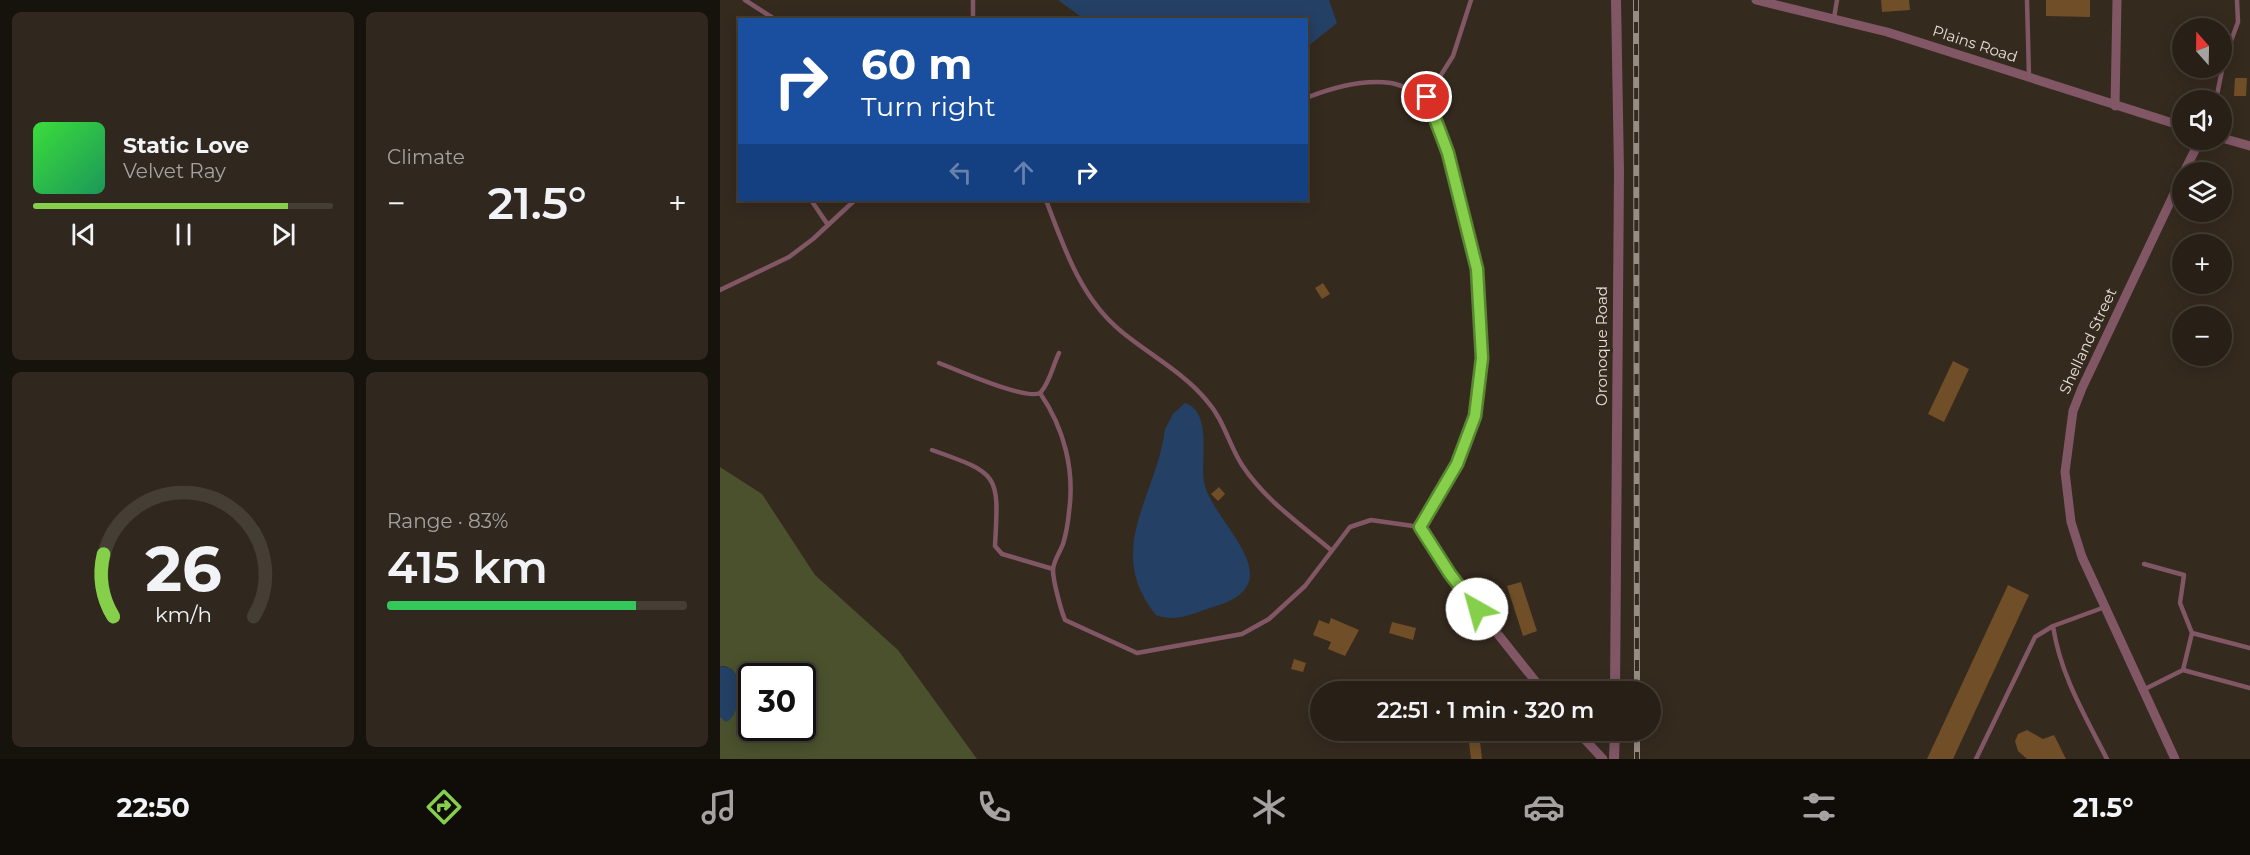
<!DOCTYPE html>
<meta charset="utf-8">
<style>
body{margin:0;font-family:Montserrat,sans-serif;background:#30281f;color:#f1f3f6;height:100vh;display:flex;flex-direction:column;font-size:22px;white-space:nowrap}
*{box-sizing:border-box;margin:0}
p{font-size:20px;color:#a5a3a1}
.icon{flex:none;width:33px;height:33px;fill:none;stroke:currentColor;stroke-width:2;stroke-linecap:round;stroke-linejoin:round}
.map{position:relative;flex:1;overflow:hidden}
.details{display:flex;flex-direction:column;gap:12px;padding:12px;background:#16120c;width:720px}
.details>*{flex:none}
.guide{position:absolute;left:18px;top:18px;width:570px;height:183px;border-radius:0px;box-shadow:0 3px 15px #0003,0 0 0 2px #443e35;background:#1a4fa0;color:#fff;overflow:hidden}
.needle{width:39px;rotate:340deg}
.buttons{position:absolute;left:1452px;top:18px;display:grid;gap:12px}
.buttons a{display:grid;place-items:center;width:60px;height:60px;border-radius:50%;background:#282016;box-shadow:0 3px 15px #0003,0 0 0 2px #443e35;font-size:30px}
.speed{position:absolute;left:18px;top:663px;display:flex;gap:12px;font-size:30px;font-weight:700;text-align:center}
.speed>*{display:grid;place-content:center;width:78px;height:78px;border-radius:50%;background:#282016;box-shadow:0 3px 15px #0003,0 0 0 2px #443e35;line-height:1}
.speed .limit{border:3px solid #111;border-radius:9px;background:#fff;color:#111}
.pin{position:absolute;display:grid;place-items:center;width:51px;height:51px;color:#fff;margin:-26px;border:3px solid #fff;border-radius:50%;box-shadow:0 2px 6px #0007}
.me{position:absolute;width:66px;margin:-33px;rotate:322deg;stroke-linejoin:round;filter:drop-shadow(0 0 4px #0008)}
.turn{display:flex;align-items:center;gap:21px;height:126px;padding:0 24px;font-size:27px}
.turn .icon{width:78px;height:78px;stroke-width:2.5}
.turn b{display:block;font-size:42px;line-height:51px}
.lanes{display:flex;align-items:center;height:57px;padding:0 24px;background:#0003;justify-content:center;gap:30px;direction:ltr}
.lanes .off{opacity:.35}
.big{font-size:45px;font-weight:600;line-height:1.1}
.details .widget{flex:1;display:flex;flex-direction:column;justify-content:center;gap:9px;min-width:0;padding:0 21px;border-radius:9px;background:#30281f}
.details .dial{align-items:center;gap:0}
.dial svg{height:156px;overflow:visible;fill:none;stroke:#443e35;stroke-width:7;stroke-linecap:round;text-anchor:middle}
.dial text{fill:#f1f3f6;stroke:none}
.song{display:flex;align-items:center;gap:18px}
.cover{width:72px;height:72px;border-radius:9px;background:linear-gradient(135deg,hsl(120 70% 55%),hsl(150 70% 35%))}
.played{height:6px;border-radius:3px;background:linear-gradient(90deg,#86cf4b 85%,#443e35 85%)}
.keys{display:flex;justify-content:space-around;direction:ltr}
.heat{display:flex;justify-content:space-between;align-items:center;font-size:33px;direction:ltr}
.charge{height:9px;border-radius:4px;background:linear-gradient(90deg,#34c759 83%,#443e35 0)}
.details .tiles{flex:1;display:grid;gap:12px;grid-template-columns:repeat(2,1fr)}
.trip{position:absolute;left:590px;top:681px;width:351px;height:60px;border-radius:30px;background:#282016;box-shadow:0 3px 15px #0003,0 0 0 2px #443e35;font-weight:600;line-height:60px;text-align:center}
.tab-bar{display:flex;height:96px;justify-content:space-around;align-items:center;background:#100d09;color:#a5a3a1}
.tab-bar .icon{width:42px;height:42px}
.tab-bar .selected{color:#86cf4b}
.tab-bar b{font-size:27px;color:#f1f3f6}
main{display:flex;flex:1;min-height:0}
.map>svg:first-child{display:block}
.green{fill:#4a512c;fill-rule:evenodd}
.water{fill:#244064}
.building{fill:#704e27}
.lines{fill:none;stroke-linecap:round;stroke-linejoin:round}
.service{stroke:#815766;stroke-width:4.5}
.minor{stroke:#815766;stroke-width:9}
.tertiary{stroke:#815766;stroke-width:10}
.rail-casing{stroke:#968d84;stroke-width:6}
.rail{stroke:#352a1e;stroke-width:4;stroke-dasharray:11;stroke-linecap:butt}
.route-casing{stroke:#578731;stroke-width:15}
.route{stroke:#86cf4b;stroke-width:10}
.labels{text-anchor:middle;stroke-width:6;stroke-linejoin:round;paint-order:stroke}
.street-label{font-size:15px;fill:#e6dfd7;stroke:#352a1e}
</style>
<main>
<section class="details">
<div class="tiles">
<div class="widget">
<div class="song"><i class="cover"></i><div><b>Static Love</b><p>Velvet Ray</p></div></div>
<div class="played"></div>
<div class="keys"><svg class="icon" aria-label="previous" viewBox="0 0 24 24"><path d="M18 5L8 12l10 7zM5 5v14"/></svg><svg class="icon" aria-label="pause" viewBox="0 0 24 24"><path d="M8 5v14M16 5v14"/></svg><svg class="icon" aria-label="next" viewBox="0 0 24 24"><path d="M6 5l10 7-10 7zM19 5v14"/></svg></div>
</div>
<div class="widget"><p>Climate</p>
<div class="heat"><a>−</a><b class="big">21.5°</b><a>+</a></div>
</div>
<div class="widget dial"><svg viewBox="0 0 100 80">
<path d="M14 69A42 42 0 1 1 86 69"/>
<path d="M14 69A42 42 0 0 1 9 37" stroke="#86cf4b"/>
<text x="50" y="56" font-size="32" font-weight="700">26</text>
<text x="50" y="72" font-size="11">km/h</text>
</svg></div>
<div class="widget"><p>Range · 83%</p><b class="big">415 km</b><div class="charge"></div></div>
</div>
</section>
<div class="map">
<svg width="1530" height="759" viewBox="0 0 1530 759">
<rect width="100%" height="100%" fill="#352a1e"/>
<path class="green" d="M0,467L42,494L95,575L178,650L257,759H0V717L17,706C18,691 23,666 0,666ZM32,676H82V728H32Z"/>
<path class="water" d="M338,0H609L617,23L587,47L586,20L364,19Z
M465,403C493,412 480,461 484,482C491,522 578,583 493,607C474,613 455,623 436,615C383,550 437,496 445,429L453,414Z
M0,666L12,669C22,680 21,716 6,722L0,717Z"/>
<path class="building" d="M1161,0H1189L1190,10L1162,12Z
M1326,0H1370V17L1326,16Z
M1515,78H1527L1526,96H1514Z
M603,283L610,294L602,299L595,288Z
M1233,361L1249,369L1224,422L1208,414Z
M499,487L505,494L498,501L491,494Z
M801,582L817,631L803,636L787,586Z
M1288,585L1309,595L1233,759H1207Z
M611,618L639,630L625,656L608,649L611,642L593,635L599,620L609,624Z
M672,622L696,628L693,640L669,633Z
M574,659L586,663L583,672L571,669Z
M1307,730L1323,739L1334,735L1346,759H1307L1298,751L1295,741L1298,734Z
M760,741L762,759H751L749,743Z"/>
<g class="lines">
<path class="service" d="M25,0L56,20
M1307,0L1309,77
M1114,18L1117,0
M253,20V0
M707,97L733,56L751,0
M1496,100L1504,60L1518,22L1517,0
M91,200L108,225
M326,200C344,248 361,299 402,332C430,355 464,373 487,401C504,420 509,445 522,465C545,500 579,523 611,550
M0,290L69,257L93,239L135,200
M219,363C235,369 311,403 321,392C330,382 333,365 339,353
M320,393C344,428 355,470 349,512C348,523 346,534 343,544C340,552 333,562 333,570C333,581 341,610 345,620L417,653L522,634L549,619L585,586L630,527L651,520L700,527L737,464L755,416L762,358L757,269L728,153L707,97C696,93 683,85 671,83C644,79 611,88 586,98
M212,450C280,474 279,474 275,546L282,554L333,569
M1424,564L1464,575L1460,603L1472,633L1530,648
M1333,626C1340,674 1365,716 1387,759
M1463,670L1472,633
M1423,690L1463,670L1530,688
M1256,759L1315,637L1333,626L1385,607"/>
<path class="minor" d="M1036,0L1167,32L1462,126
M1395,106L1397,0
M1502,138L1530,146
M1464,172L1480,140
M700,527L730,574L824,692
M856,730L883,759
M1455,759L1362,557L1351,522L1345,472L1353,411L1362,388L1462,177"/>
<path class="tertiary" d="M895,692L899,171L896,0
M894,759L895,730"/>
<g class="rail-casing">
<path id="rail" d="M916,0L917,692
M917,730V759"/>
</g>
<use href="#rail" class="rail"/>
</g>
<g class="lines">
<g class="route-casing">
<path id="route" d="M707,97L728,153L757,269L762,358L755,416L737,464L700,527L730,574L757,609"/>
</g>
<use href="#route" class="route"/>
</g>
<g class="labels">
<g class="street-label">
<text transform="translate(1255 44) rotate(18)" y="5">Plains Road</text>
<text transform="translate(1368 341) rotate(-65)" y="5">Shelland Street</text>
<text transform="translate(882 346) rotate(-90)" y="5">Oronoque Road</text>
</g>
</g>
</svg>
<div class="buttons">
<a><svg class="needle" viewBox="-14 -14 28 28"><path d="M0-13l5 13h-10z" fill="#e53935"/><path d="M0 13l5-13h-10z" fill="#a5a3a1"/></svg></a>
<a><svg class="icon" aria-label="sound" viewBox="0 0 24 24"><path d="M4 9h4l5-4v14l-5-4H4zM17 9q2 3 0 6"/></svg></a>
<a><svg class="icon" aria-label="layers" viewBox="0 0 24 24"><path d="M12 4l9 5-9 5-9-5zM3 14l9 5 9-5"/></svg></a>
<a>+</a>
<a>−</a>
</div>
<div class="speed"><div class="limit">30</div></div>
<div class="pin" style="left:707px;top:97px;background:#d93025"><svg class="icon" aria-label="arrive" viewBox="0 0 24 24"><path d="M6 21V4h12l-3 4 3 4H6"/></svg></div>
<svg class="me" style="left:757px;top:609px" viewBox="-20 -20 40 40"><circle r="19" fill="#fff"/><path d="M0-13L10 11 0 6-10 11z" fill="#86cf4b"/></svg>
<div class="trip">22:51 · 1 min · 320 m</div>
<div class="guide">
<div class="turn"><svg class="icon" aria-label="right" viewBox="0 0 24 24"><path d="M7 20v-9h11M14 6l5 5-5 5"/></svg><div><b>60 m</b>Turn right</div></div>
<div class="lanes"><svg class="icon off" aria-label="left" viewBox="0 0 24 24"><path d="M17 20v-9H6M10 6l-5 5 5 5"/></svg><svg class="icon off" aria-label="ahead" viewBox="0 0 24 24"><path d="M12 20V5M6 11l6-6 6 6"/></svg><svg class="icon" aria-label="right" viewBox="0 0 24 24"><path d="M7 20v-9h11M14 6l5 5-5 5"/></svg></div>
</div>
</div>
</main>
<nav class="tab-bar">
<b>22:50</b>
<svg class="icon selected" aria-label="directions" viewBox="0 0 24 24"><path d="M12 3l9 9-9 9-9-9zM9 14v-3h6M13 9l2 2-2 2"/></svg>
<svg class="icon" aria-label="music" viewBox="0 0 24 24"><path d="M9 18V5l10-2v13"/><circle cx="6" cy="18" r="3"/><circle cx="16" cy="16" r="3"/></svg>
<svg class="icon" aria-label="phone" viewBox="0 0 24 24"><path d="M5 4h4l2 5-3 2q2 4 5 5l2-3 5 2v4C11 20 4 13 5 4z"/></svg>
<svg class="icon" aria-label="climate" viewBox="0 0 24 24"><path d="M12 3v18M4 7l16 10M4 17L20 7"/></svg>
<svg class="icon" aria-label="car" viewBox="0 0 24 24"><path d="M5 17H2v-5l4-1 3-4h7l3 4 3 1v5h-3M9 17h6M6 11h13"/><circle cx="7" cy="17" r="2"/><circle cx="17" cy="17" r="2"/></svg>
<svg class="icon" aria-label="filters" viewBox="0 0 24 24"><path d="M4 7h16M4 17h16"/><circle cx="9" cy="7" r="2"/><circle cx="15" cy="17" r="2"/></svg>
<b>21.5°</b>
</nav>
